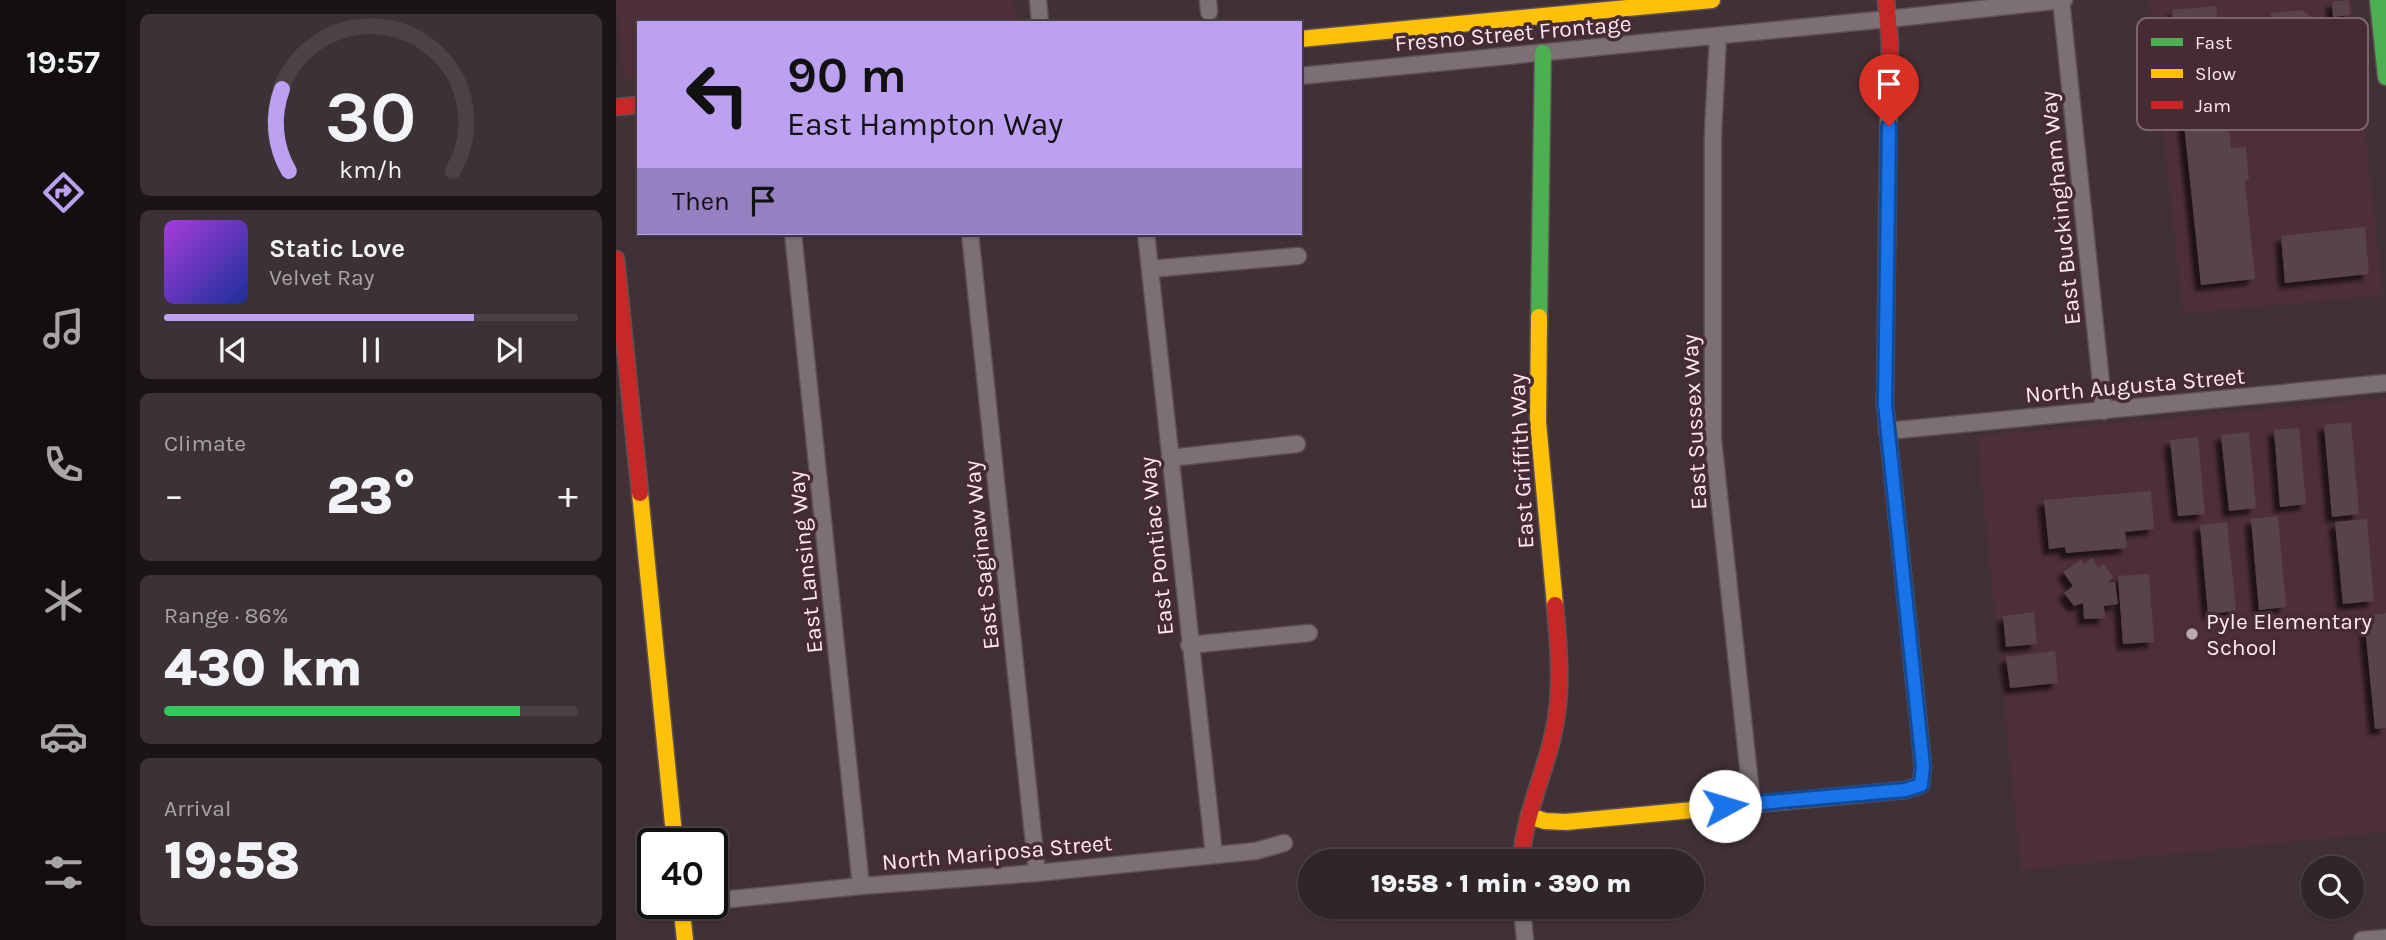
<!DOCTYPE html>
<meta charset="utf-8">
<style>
body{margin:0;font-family:Karla,sans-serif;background:#3c3134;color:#f1f3f6;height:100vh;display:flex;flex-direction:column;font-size:26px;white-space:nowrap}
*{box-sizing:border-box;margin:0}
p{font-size:23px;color:#a8a5a8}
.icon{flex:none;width:38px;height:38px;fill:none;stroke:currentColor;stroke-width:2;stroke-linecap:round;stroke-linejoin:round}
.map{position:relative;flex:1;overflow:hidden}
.panel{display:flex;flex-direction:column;gap:14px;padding:14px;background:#1a1416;width:490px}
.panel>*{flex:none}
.guide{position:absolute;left:21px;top:21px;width:665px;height:214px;border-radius:0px;box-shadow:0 2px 5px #0004,0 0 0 2px #4b4245;background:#bca0f2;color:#111;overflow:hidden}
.controls{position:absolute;left:1685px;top:856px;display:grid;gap:14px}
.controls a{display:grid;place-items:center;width:63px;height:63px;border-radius:50%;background:#302528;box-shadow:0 2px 5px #0004,0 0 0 2px #4b4245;font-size:35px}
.speed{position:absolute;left:21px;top:828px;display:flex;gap:14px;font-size:35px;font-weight:700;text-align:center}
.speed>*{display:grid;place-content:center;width:91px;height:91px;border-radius:50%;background:#302528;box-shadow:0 2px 5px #0004,0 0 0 2px #4b4245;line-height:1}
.speed .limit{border:4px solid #111;border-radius:10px;background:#fff;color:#111}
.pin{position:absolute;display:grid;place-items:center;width:60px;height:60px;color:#fff;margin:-72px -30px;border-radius:50% 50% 50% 0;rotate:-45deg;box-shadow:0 0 7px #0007}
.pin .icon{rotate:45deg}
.me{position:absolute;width:77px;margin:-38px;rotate:84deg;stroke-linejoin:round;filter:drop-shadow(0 0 5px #0008)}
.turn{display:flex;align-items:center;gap:24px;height:147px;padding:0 35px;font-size:32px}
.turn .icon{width:91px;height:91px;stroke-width:2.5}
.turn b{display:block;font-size:49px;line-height:60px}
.then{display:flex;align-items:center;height:66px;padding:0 35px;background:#0003;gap:14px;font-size:26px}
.big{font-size:52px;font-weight:800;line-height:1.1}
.panel .widget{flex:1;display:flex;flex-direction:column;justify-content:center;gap:10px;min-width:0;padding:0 24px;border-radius:10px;background:#3c3134}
.panel .dial{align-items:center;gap:0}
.dial svg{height:182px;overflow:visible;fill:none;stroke:#4b4245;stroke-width:7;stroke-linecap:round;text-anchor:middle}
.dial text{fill:#f1f3f6;stroke:none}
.song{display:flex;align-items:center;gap:21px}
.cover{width:84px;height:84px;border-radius:10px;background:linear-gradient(135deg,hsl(280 70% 55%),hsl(230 70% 35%))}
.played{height:7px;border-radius:4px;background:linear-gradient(90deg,#bca0f2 75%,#4b4245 75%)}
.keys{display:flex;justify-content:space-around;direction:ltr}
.heat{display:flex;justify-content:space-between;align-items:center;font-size:38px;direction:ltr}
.charge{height:10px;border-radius:5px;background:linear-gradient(90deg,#34c759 86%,#4b4245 0)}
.trip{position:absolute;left:682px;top:849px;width:406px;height:70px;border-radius:35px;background:#302528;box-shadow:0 2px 5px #0004,0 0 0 2px #4b4245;font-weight:800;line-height:70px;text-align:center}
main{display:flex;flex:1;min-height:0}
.tabs{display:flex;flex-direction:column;width:126px;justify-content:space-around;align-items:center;background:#130f10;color:#a8a5a8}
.tabs .icon{width:49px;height:49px}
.tabs .active{color:#bca0f2}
.tabs b{font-size:32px;color:#f1f3f6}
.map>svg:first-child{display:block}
.built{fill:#4e2e3a}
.building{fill:#58434b;filter:url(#shadow)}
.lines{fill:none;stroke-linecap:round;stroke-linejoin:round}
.street-casing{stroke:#5d5055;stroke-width:19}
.fast-casing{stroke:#5d5055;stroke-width:19}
.slow-casing{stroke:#5d5055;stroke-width:19}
.jam-casing{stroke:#5d5055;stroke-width:19}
.street{stroke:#7c7074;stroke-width:16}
.fast{stroke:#4caf50;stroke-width:16}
.slow{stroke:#ffc107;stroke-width:16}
.jam{stroke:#c62828;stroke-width:16}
.route-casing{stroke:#114b97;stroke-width:18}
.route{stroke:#1a73e8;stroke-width:12}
.poi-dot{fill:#baa9ae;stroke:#462b35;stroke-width:2.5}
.labels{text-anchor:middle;stroke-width:7;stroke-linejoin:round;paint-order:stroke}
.street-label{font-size:23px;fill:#fbe9ef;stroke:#462b35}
.poi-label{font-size:23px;fill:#fbe9ef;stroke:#462b35;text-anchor:start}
.key{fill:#462b35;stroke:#7c646d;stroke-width:2}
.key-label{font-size:19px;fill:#fbe9ef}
</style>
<main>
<nav class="tabs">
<b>19:57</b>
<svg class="icon active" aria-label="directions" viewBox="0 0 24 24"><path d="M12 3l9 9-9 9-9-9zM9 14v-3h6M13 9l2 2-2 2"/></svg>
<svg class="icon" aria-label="music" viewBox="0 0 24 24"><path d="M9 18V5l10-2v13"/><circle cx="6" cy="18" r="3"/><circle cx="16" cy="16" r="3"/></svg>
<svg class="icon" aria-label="phone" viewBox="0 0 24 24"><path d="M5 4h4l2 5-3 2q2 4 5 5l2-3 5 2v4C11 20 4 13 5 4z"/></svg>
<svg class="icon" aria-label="climate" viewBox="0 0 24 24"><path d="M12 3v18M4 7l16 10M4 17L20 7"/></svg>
<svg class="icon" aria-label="car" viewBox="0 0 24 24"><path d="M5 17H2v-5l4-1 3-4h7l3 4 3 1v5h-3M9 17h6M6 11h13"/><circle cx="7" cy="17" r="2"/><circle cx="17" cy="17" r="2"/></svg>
<svg class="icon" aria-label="filters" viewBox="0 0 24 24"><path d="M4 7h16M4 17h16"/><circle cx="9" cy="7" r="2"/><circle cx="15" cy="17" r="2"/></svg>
</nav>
<section class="panel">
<div class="widget dial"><svg viewBox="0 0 100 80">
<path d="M14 69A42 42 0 1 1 86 69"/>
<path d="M14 69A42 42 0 0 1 11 33" stroke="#bca0f2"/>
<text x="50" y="56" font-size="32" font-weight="700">30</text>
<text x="50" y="72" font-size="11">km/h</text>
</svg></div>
<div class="widget">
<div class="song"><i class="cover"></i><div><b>Static Love</b><p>Velvet Ray</p></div></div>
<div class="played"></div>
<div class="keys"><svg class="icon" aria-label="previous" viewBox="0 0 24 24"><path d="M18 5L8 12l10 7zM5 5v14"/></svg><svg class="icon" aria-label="pause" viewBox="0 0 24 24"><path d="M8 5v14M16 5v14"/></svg><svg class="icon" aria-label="next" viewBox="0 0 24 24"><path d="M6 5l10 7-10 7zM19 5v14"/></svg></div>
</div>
<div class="widget"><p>Climate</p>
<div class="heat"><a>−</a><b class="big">23°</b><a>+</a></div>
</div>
<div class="widget"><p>Range · 86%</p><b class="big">430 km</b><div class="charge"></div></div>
<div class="widget"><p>Arrival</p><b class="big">19:58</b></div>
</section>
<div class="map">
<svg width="1770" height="940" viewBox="0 0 1770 940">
<defs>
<filter id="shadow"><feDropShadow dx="-6" dy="6" stdDeviation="2" flood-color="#0009"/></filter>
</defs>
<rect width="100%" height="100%" fill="#403136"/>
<path class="built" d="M0,0H398L400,23H23V79L13,80L7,75Z
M1533,0H1735L1767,295L1567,314Z
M1770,398V832L1405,870L1361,436Z"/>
<path class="building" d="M1733,0L1734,15L1717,17L1716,2Z
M1600,6L1615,148L1630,147L1633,180L1629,181L1639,279L1585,285L1556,10Z
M1686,10L1695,17L1698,46L1658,50L1655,13Z
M1749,227L1753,274L1669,283L1665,236Z
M1735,422L1743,514L1716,517L1708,425Z
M1683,428L1690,504L1664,507L1658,430Z
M1633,432L1640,508L1613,511L1605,435Z
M1582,437L1589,514L1562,516L1554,440Z
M1535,491L1538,529L1509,532L1511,548L1450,553L1449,547L1433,549L1428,500Z
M1662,516L1670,607L1643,610L1635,519Z
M1751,519L1758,601L1727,604L1719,522Z
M1611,522L1620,611L1592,614L1584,525Z
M1476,558L1482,568L1488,564L1497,577L1492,582H1499L1502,604L1488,606L1489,618L1468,619L1467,603L1458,606L1448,593L1457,586L1447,572L1465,560L1468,564Z
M1533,574L1538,642L1507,644L1502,576Z
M1418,612L1421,644L1390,647L1387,616Z
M1770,613V728L1759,729L1748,616Z
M1439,651L1442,683L1394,688L1390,657Z"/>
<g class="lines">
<g class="street-casing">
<path id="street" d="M422,0L424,23
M592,0L593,12
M1445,0L1488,411
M1102,36L1097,133V439L1136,803
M684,76L1272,19L1448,0
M177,233L245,886
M354,233L421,873
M530,233L598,855
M534,269L682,256
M1271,431L1770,383
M554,458L681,444
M573,645L693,633
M96,901L245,886L421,873L640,851L668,843
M906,906L909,940
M1746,940L1770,938"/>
</g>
<g class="fast-casing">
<path id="fast" d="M1762,0L1770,77
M1273,92L1269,404L1298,679
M923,317L927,53"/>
</g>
<g class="slow-casing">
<path id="slow" d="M684,39L1096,0
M923,317L922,422L939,605
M24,493L59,844
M913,816L929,821L950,822L1289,790L1305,785L1307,766L1298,679
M65,903L69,940"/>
</g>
<g class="jam-casing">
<path id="jam" d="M1270,0L1274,42L1273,92
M0,107L23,105
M0,259L24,493
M905,861C908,817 927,778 937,735C947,693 943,648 939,605"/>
</g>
<use href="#street" class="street"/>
<use href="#fast" class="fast"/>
<use href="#slow" class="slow"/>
<use href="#jam" class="jam"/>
</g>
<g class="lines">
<g class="route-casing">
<path id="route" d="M1109,806L1289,790L1305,785L1307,766L1269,404L1273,126"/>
</g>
<use href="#route" class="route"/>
</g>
<circle class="poi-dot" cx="1576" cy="634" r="7"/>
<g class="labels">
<g class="street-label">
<text transform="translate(897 33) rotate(-5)" y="8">Fresno Street Frontage</text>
<text transform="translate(1444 208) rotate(-96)" y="8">East Buckingham Way</text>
<text transform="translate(1519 385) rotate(-5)" y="8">North Augusta Street</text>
<text transform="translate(1078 422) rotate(-93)" y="8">East Sussex Way</text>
<text transform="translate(905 461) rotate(-93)" y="8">East Griffith Way</text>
<text transform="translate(540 546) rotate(-96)" y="8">East Pontiac Way</text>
<text transform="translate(365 555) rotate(-96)" y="8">East Saginaw Way</text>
<text transform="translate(189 562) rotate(-96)" y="8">East Lansing Way</text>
<text transform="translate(381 852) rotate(-5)" y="8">North Mariposa Street</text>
</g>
<g class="poi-label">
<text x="1590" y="629">Pyle Elementary<tspan x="1590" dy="26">School</tspan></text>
</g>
</g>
<rect x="1521" y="18" width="231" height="112" rx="10" class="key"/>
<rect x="1535" y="38" width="32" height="8" fill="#4caf50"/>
<rect x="1535" y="69" width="32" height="9" fill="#ffc107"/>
<rect x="1535" y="101" width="32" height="8" fill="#c62828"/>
<g class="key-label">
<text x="1579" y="49">Fast</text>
<text x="1579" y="80">Slow</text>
<text x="1579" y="112">Jam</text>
</g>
</svg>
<div class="controls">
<a><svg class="icon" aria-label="search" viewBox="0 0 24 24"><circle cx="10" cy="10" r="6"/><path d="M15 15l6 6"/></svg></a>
</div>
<div class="speed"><div class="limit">40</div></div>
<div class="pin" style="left:1273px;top:126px;background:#d93025"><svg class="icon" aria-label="arrive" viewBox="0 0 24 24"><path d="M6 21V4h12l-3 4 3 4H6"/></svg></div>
<svg class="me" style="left:1109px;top:806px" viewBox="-20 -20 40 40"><circle r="19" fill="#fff"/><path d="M0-13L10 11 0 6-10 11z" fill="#1a73e8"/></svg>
<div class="trip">19:58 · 1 min · 390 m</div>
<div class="guide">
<div class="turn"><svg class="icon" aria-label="left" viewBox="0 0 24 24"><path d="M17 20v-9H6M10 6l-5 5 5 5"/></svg><div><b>90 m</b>East Hampton Way</div></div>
<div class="then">Then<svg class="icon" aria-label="arrive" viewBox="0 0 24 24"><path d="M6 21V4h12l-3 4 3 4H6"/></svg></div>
</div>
</div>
</main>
